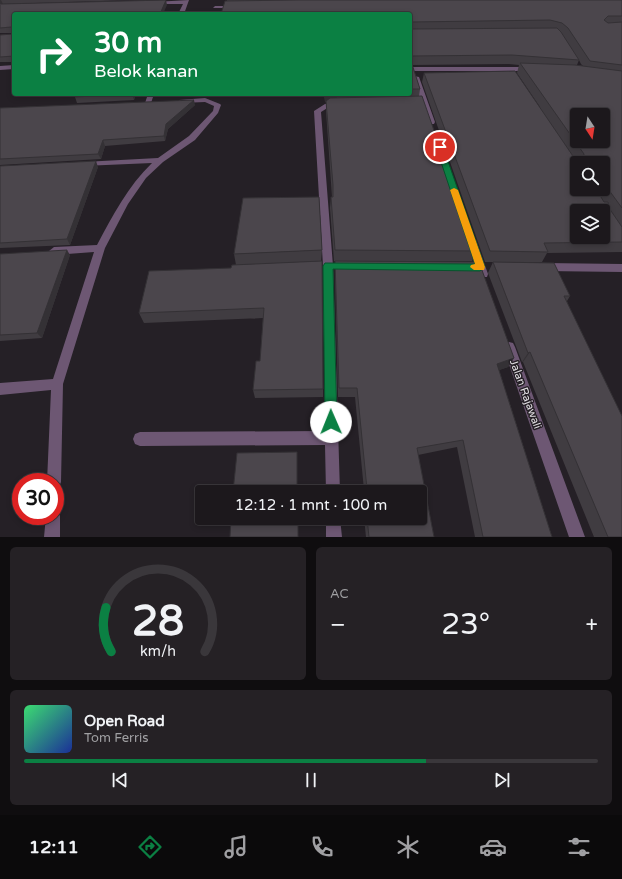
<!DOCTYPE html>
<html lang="id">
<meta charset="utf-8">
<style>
body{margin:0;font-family:"Varela Round",sans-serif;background:#252125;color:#f1f3f6;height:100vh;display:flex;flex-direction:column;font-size:15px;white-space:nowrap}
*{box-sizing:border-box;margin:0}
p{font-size:13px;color:#a0a0a3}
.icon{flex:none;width:22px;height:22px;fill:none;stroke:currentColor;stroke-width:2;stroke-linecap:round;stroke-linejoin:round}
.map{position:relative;height:537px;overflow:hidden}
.sheet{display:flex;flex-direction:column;gap:10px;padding:10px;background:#0f0d0f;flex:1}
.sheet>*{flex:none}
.top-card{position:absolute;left:12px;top:12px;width:400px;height:84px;border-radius:4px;box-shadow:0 2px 6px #0003,0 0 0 1px #3a373b;background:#0b8043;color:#fff;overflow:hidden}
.needle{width:26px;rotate:168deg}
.fabs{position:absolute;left:570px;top:108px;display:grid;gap:8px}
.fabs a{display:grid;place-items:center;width:40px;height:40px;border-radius:4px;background:#1c181c;box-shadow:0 2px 6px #0003,0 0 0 1px #3a373b;font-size:20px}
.speed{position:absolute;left:12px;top:473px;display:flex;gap:8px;font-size:20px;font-weight:700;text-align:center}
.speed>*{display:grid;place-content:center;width:52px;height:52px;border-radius:50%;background:#1c181c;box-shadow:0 2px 6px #0003,0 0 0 1px #3a373b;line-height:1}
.speed .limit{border:6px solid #d22;background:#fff;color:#111}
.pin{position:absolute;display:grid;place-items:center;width:34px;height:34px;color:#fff;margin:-17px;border:2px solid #fff;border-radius:50%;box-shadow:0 1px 4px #0007}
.me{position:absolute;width:44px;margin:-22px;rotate:359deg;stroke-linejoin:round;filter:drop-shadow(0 0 3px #0008)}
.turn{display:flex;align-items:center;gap:14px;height:84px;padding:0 16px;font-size:18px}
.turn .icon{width:52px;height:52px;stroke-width:2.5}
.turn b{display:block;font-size:28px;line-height:34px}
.big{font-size:30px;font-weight:600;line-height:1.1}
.sheet .widget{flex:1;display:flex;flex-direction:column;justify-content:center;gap:6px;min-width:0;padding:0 14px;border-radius:6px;background:#252125}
.sheet .dial{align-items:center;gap:0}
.dial svg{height:104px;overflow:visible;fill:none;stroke:#3a373b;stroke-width:7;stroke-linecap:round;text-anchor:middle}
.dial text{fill:#f1f3f6;stroke:none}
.song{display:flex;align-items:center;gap:12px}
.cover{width:48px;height:48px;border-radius:6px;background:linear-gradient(135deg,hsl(140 70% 55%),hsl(230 70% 35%))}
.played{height:4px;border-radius:2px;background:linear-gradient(90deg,#0b8043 70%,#3a373b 70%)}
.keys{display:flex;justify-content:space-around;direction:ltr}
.heat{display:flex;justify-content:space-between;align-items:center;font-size:22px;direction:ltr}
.sheet .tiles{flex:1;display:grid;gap:10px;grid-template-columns:1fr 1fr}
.widget:last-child{grid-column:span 2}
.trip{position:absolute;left:195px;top:485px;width:232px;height:40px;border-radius:4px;background:#1c181c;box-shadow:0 2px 6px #0003,0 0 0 1px #3a373b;font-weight:600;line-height:40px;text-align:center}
.tabs{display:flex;height:64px;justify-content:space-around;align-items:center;background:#0b0a0b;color:#a0a0a3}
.tabs .icon{width:28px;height:28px}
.tabs .selected{color:#0b8043}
.tabs b{font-size:18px;color:#f1f3f6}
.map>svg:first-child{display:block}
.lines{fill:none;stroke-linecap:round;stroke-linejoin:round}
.minor{fill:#6d5773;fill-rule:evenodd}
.wall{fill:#403c41;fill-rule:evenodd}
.shaded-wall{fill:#343135}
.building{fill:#4b464c;stroke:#343135;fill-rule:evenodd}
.route{fill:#0b8043;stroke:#07532c}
.slow{fill:#f59e0b}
.labels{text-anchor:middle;stroke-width:3;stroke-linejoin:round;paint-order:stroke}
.street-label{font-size:11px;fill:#e3e0e4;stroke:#252026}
</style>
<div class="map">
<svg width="622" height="537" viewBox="0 0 622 537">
<rect width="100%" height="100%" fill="#252026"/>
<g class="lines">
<path class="minor" d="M189,0L184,14H178L183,4H154L152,3L154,2Z
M215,6H236L238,7L236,8H213Z
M14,65V69L0,70V66Z
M410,67H532L535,69L532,71H410Z
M414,76L419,77L435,122L434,124H431L427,122L413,77Z
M148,94H154L151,103L148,105L145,103Z
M205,98L220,104L221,105L218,113L195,140L163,162L146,178L128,204L105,248L63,384L61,482L59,487L55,489V482H47L51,390L0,395V383L53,379L94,252L54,255L49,251L54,247L97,245C113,215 128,186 152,163L83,166L79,164L83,162L158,158L189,136L213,111L214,106L205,102L181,103L179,102V100Z
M338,102L341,104L340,105L329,107L321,112L333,266L340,492H326L325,445L140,446L135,444L133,439L135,434L140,432L325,431L323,266L314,111L325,104Z
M471,237L476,240L488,274L487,277H479L478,274L466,240Z
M544,263L622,264V272L544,271L540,270L539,267L540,264Z
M509,342L513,343L515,347L585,537H569L503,347L505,343Z
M55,509L58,511L60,516V537H44L46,516H55Z
M326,518H340L342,537H326Z"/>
</g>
<path class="wall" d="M0,0H133L3,4L167,5L14,14V62H0V35L13,34V33H0Z
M227,0H622V252L547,253L542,262H485L422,82L424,73L540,107L517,73L519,65L509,64L412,65L420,89L419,96L476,251L472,261H334L330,208L331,197H332L326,111V102H325L324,94H410V14L227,1ZM579,60L581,64L583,66L577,65ZM577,163H603V189H577Z
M77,94H136L134,100L77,103L75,97Z
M195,105L168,129L165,141L105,146L101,159L0,165V108Z
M0,166L98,167L70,245L0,248Z
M322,250L321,261L236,265L234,254Z
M0,254L70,255L42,338L0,341Z
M335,261L514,358L508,367L499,370L552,537H475L457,447L418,455L434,537H366L364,518H420V492H364V490L355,397H338L335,272Z
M493,262L570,296L567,301L622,537H594L523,362H522L488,273Z
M232,265L323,389V397L255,398L253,390L260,361L263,318L144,323L139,313L231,268Z"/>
<path class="shaded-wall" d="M0,0H1L3,4L0,5Z
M166,0L167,5L163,14H160Z
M132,94H136L134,100Z
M325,94H337V100L325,102Z
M194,100L195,105L168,129L165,141L164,136L166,124Z
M103,140L105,146L101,159L98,154Z
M96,161L98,167L70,245L67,239Z
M67,250L70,255L42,338L37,333Z
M530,352L523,362H522L528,353Z
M514,358L508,367L491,373L497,364Z"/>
<path class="building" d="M166,0L160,14H14V56L0,57V35L13,34V29L11,27L0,28V3L1,4Z
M298,0H622V16H608L604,20L608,23L622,22V65L590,61L568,28L562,23L550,20L411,22L410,27V14H221L225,1Z
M410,27L411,29L557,28L561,32L579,60L512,55L412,56L410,58L420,89H410Z
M520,63L575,65L622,71V208L603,182V163H583L584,154ZM577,115H603V141H577Z
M515,71L577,162L580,163H577V189H596L604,202H608L609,208L622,227V242L544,243L548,252L490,251L424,73ZM577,211H603V237H577Z
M77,94H132L75,97Z
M422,96L476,251L335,250L331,197H333V185L326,101L330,98Z
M194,100L166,124L164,136L103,140L98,154L0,159V108Z
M96,161L67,239L0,243V166Z
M319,197L322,250L234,254L243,198Z
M67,250L37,333L0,335V254Z
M322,261L323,389L253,390L256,361H260L264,308L139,313L149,271L231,268L232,265Z
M335,261L479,262L514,358L497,364L552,537H483L463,440L417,448L434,537H369L367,518H420V492H365L364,490L367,489L357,388H339Z
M493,262L554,263L570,296H564L622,416V537H608L530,352L528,353Z
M297,452V492H233L237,453Z
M231,518H298V537H230Z"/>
<path class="route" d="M440,145L443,147L485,267L480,271L333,269L337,422L336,426L331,428L327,426L325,422L323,266L325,263L475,264L436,147Z"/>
<path class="slow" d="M454,188L458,190L485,267L484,270H474L470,267L471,265L475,264L450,190Z"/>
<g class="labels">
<g class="street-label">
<text transform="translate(526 394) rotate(70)" y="4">Jalan Rajawali</text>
</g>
</g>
</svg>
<div class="fabs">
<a><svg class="needle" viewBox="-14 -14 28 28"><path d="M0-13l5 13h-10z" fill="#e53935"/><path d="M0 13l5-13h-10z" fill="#a0a0a3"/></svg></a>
<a><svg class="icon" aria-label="search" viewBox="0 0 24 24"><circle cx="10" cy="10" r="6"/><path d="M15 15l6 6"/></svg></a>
<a><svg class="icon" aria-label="layers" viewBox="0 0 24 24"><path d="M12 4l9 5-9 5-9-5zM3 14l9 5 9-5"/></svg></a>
</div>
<div class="speed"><div class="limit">30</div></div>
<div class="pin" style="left:440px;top:147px;background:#d93025"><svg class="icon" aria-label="arrive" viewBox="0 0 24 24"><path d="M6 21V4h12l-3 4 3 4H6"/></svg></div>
<svg class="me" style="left:331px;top:422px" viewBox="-20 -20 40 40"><circle r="19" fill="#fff"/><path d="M0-13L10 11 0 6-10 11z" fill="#0b8043"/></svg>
<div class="trip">12:12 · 1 mnt · 100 m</div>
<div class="top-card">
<div class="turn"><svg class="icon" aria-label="right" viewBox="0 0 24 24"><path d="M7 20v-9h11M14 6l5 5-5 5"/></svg><div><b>30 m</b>Belok kanan</div></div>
</div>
</div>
<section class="sheet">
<div class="tiles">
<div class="widget dial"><svg viewBox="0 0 100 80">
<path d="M14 69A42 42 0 1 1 86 69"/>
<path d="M14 69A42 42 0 0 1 10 35" stroke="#0b8043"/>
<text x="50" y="56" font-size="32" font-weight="700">28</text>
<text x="50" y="72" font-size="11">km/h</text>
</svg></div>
<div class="widget"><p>AC</p>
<div class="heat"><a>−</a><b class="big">23°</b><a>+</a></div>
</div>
<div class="widget">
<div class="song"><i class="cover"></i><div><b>Open Road</b><p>Tom Ferris</p></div></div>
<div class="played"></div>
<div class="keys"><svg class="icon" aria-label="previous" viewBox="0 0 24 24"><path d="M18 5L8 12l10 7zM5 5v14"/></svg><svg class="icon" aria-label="pause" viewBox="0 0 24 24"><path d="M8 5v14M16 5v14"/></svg><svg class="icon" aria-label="next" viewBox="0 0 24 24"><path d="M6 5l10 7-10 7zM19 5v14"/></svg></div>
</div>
</div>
</section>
<nav class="tabs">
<b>12:11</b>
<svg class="icon selected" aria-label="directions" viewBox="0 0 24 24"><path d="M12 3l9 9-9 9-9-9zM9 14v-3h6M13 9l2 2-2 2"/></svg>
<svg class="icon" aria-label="music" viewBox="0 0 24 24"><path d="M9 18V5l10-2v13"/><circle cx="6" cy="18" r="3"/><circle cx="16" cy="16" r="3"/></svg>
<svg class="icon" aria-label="phone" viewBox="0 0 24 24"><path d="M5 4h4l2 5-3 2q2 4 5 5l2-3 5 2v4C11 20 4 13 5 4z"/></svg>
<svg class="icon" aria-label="climate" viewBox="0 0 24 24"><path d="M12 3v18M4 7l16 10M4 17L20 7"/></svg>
<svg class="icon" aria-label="car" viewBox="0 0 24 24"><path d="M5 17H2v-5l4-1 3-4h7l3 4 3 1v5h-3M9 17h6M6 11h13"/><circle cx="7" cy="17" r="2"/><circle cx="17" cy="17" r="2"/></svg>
<svg class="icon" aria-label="filters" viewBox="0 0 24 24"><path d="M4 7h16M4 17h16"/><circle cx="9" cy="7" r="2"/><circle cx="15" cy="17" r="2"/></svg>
</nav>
